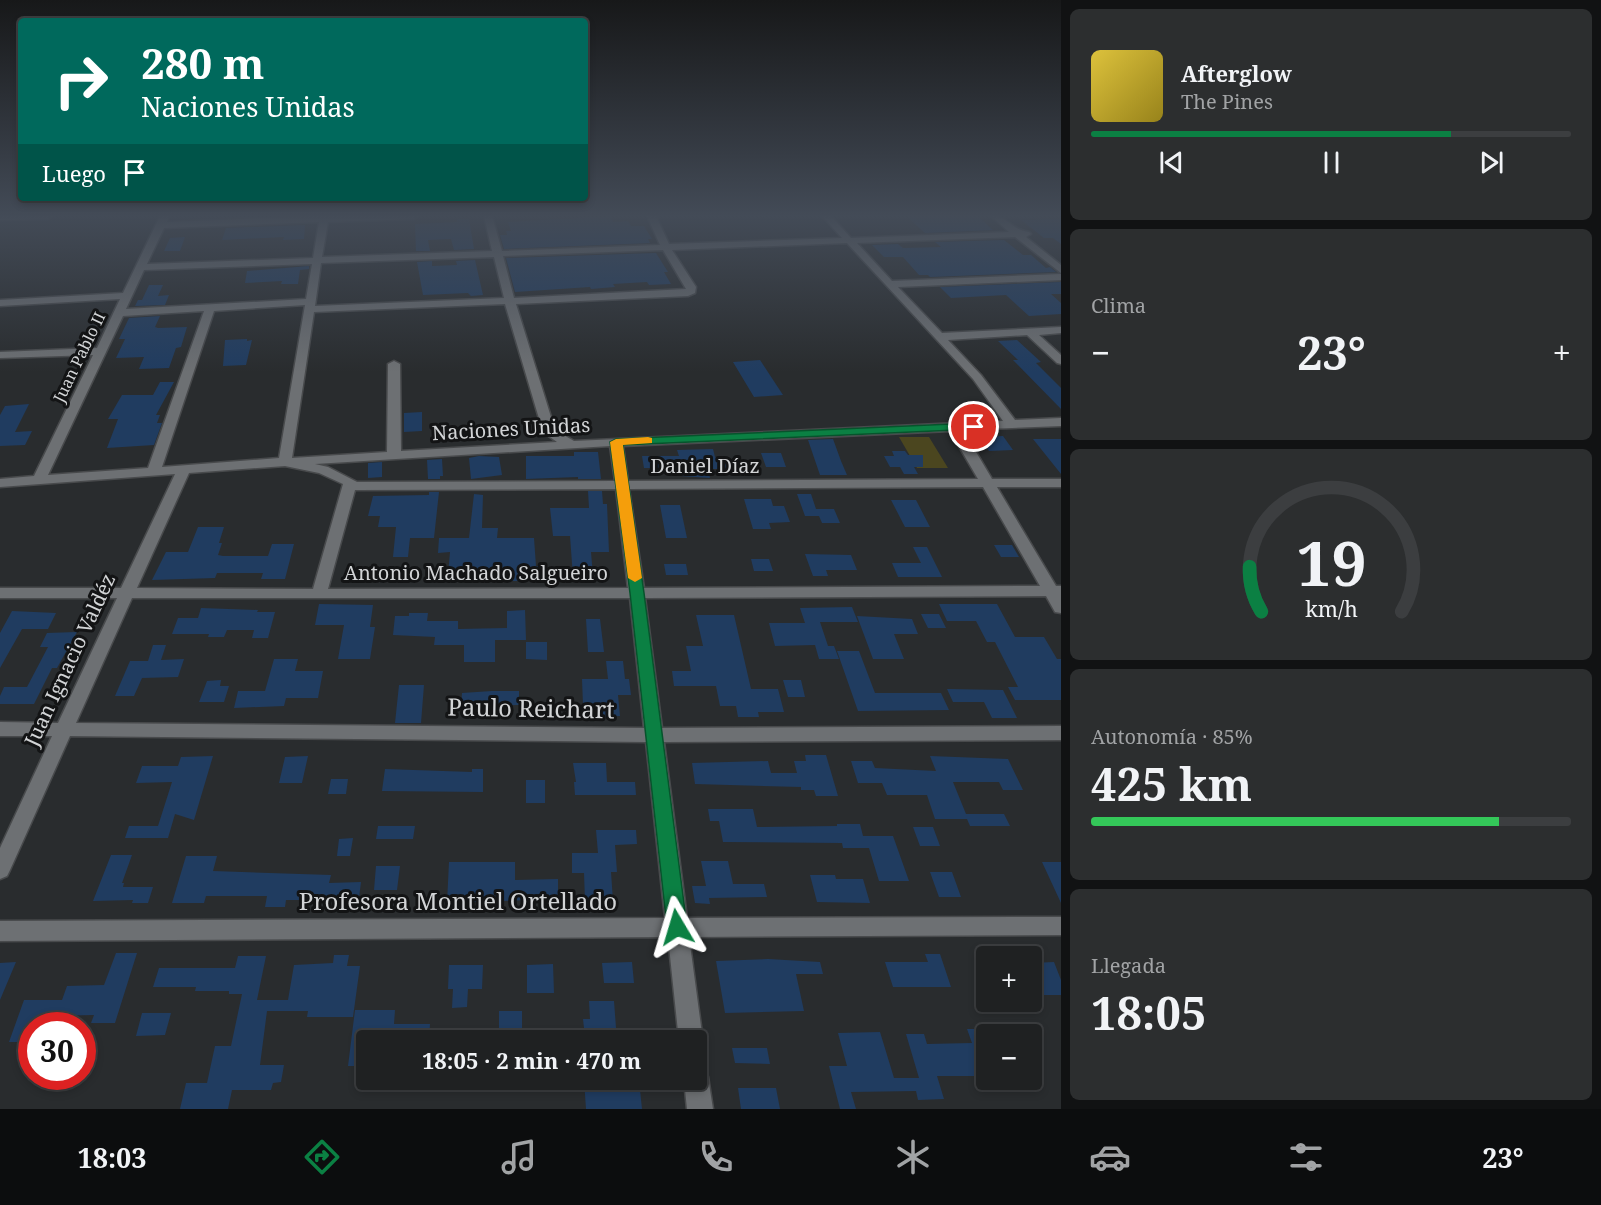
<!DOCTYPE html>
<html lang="es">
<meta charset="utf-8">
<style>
body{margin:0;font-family:"Noto Serif",serif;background:#2c2e2f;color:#f1f3f6;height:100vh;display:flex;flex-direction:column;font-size:22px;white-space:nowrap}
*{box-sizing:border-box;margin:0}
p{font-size:20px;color:#a1a3a5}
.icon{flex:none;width:33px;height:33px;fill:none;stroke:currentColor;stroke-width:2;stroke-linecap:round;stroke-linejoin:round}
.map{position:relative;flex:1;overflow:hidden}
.drawer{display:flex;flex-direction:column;gap:9px;padding:9px;background:#111213;width:540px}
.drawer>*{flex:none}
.hud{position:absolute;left:18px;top:18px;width:570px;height:183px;border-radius:6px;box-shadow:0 3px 9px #0003,0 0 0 2px #3c3e40;background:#00695c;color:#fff;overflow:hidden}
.tools{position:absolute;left:976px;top:946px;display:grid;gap:12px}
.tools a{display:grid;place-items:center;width:66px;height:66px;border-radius:6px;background:#1f2122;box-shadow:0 3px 9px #0003,0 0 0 2px #3c3e40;font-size:30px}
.speed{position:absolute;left:18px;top:1012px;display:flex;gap:12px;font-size:30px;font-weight:700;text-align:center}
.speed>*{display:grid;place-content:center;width:78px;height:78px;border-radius:50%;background:#1f2122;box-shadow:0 3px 9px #0003,0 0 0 2px #3c3e40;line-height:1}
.speed .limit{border:9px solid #d22;background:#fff;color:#111}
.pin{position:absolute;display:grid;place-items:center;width:51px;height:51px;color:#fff;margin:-26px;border:3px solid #fff;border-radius:50%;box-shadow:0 2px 6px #0007}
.me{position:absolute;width:66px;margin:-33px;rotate:353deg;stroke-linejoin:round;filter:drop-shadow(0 0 4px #0008)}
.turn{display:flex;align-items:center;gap:21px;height:126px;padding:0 24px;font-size:27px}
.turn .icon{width:78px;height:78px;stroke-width:2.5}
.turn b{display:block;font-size:42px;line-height:51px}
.then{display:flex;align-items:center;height:57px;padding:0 24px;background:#0003;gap:12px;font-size:22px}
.big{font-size:45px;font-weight:700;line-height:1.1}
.drawer .tile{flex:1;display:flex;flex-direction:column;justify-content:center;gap:9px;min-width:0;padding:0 21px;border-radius:9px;background:#2c2e2f}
.drawer .dial{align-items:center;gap:0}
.dial svg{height:156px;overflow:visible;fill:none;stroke:#3c3e40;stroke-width:7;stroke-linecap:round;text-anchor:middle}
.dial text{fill:#f1f3f6;stroke:none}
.song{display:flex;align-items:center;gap:18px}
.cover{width:72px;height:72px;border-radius:9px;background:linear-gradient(135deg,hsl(50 70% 55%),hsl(50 70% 35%))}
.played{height:6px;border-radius:3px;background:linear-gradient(90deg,#0b8043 75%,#3c3e40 75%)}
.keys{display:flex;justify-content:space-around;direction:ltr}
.heat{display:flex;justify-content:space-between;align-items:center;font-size:33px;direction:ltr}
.charge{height:9px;border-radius:4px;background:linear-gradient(90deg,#34c759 85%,#3c3e40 0)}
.trip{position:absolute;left:356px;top:1030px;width:351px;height:60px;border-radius:6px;background:#1f2122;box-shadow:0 3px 9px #0003,0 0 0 2px #3c3e40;font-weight:700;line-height:60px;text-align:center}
.tab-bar{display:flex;height:96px;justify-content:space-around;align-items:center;background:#0c0d0e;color:#a1a3a5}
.tab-bar .icon{width:42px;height:42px}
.tab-bar .current{color:#0b8043}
.tab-bar b{font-size:27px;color:#f1f3f6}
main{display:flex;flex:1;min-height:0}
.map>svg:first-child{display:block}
.green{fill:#4b461f}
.building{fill:#203c60}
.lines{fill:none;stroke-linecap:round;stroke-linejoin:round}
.street-casing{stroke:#484a4c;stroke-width:3}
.street{fill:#6d7073;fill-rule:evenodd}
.route{fill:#0b8043;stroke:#07532c;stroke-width:1.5}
.slow{fill:#f59e0b}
.labels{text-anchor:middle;stroke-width:6;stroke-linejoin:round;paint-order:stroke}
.far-street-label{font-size:16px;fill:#d2d4d6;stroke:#131415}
.street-label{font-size:20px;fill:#d2d4d6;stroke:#131415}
.near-street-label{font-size:24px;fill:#d2d4d6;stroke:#131415}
</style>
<main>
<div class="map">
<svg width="1061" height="1109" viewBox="0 0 1061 1109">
<rect width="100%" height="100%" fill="#292c2e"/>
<path class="green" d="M899,437H929L948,468H917Z"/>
<path class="building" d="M610,216L613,222L628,221L631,226H644L652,239H648L650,243L504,249L500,235H507L506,231H511L508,222Z
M906,216H978L993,230L925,233Z
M457,219H469L474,249L454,250L451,239L428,240L430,251H416L415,224L457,222Z
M1061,219V244L1053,238H1044L1021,220Z
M305,225L304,239L283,240L284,237L222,240L226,228Z
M185,237L180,251H164L170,238Z
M1004,240L1023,255H1031L1046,268L1050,267L1056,272L930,277L928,275H919L903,257H884L872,245L898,244L903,248L941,247L935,242Z
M656,253L668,272H664L671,284L649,285L647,282L613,284L615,287L591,289L590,287L515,292L506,258Z
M475,260L483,295L471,296L468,293L423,295L417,262L432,261V266L457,265L456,261Z
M309,266V269L300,270L298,284H281L282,281L245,283L247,271Z
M1061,282V294H1051L1061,303V314L1029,316L1006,295L951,298L940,287Z
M149,285H163L158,296L169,295L165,305L135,306L138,300H142Z
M160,316L155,327L158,328L187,327L181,347L176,348L169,368L139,369L144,357L116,358L125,339H119L129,318Z
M247,339V341L252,340L246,365L223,366L225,340Z
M1017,340L1041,362L1036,363L1061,388V409L1013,360H1018L998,341Z
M760,360L783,395L754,397L733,362Z
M160,382H174L156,415H160L157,423H162L154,445L107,448L118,419H108L122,395H153Z
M29,404L15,432L32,431L25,445L0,446V415L5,406Z
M422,412V431L404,432V413Z
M1003,436L1013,450L989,451L979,437Z
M833,439L841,461L847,475H820L808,440Z
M1033,439H1061V474Z
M713,449L715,457H727L731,469H708L710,478L681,476L680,472H664L663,468H644L642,456H679L677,450Z
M892,451H905L908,455H923V467H914L918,474H904L900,467H890L884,456H894Z
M574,452H598L601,479H578V477L526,479V456H574Z
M761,453H781L786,467H766Z
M479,456L499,457L502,475L471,479L469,458Z
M442,459L443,476H440V479H428L427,460Z
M382,462V477L368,478V463Z
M588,491H602L603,504H607L609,552H591L593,576L573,577L570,536H553L550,508H589Z
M429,492H439L434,538H410L408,557H393L396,527H378L380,516H368L373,496L429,495Z
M474,494L483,495L482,528H498L497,538H534L536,566H542V581H495V578H466V575H448L450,552L438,553L439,538H469Z
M797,494H811L816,509H834L840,523H822L819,516H805Z
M744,499H771L773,506H784L790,522L769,523L771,529H753Z
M891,500H916L930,527H905Z
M660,505H680L687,538H666Z
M198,527H224L219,543H222L218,555L223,556H268L272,544H294L285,579H261L263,573H217L215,578L152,580L166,552H188Z
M994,545H1012L1019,557H1001Z
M913,547H927L942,577H898L892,563H921Z
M805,554L851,555L857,570H826L828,576H813Z
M751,559H769L773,571H754Z
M664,564H686L688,575H666Z
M319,604L373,605L370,627H375L370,659H338L344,625H315Z
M939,604H997L1015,637H1044L1057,659H1061V700H1015L1008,687H1018L995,642H987L976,621H947Z
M852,607L858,622H820L828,646H834L839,659H819L815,645L775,646L769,623H805L800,608Z
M201,608L258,610L257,612H275L268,638H252L254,630H227L224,637H208L209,634H172L178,618H198Z
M525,610L526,640H495V662H464V645H434L435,637L393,635L395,616H409V613H428L427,621H458V629L507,628V611Z
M12,611L56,613L48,629H22L0,668V633Z
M921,614H939L946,628H928Z
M696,615H734L751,689H778L784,712H758L759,717H738L736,706H720L716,686H674L672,671H691L686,646H703Z
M857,616L912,619L918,634H894L904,659H873Z
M586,619H600L604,652H588Z
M77,632L57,668H52L34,704H0V696L4,687H27L48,647H40L47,633Z
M526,642H547V660L526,659Z
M153,645H166L161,660L184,659L178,677L142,678L134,696H115L130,661H148Z
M837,651H859L875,693H941L949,710L858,711Z
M274,659H298L295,671H323L318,698H286L284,706L234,708L238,691H265Z
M606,661H623L625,679H629L631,695H618L620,716L601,717L600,705H583L582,679H608Z
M221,680L220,686H229L224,702H199L207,681Z
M783,680H801L805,697H788Z
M399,685H424L421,723H395Z
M947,689L1003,690L1017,718H992L984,702H953Z
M492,691H519V705L461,706L462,693Z
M805,755H826L838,796H816L814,790H801V787L695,784L692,763L768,761L771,773H797L794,761H806Z
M213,756L194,820L175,814L168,838H125L129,826H158L172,782L136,783L142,766H178L181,757Z
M308,756L302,783H279L285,757Z
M930,756L1008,759L1023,790H1003L999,782H953L966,814H1004L1010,826H970L967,819H935L927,795H887L882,783H858L851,761H872L875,768L936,771Z
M573,763H606L607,782H635L636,795H575L574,782H576Z
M385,769L472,772V769H483V792L382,791Z
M331,779H348L346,794H328Z
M526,780H545V803H526Z
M708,809H753L757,827L837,826V824H860L863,836H893L909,881H879L869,848H843L842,843L723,842L719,821H710Z
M378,826H415L413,839H376Z
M913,827H933L940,846H920Z
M596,830H636L637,844L615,845L617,872H611L613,901H585L584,873H572V853H598Z
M353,838L350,856H337L339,839Z
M111,855H132L122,883H124L123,887H153L148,903H132L133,900L93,901Z
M186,856H217L213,871L331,875L329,883L361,882L358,906H332V900H286L285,907H265L267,896H206L204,903H172Z
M701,861H728L733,884H764L767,897L709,898L710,904L695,903L692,886H706Z
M449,862H515V880L558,879V899L447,903Z
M1042,862H1061V903Z
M376,866H400L397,890H374Z
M930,872H952L961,897H939Z
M810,875H835L836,879H863L870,903L817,902Z
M116,953H137L115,1023H91L94,1015L49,1016L46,1026H32V1042H9L24,1000H62L67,986L104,985Z
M925,954H940L951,987H893L885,962H928Z
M334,955H349L347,966H360L353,1017H307L308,1011H267L260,1065H284L281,1082L273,1083L271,1090H232L228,1109H180L186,1083H207L215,1046H231L242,994H229V991H195L196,987H153L159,968H235L238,956H266L257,1000H288L294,965L333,963Z
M768,959L820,962L823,974H796L804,1011L725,1013L716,961Z
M16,962L0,1000V963Z
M632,962L634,983H604L602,963Z
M1054,962L1061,980V995H1041L1032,973V963Z
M553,964L554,993H527V965Z
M449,965H483L482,989H468L467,1007L452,1008L453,989H448Z
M589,1001H614L617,1041H567V1028H584L583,1019H590Z
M355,1010H395L394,1024H430L429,1041H366V1066H348Z
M499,1011H522V1030H499Z
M142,1013H171L165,1035L136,1036Z
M526,1028H542V1041H526Z
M967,1029H987V1060H976L981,1076H937L944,1099L918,1100L916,1091L851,1092L856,1109H840L829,1066H847L838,1033L880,1032L894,1078H919L906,1034H924L927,1044L972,1043Z
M732,1048H767L770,1064L735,1063Z
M584,1080H639L642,1109H586Z
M738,1088H776L780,1109H741Z"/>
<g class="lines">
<g class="street-casing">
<path id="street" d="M0,216H52L48,219L0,220Z
M160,216H169L167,222L320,216H418L414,219L328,222L322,257L492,251L484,216H492L502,251L660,245L647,216H656L669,244L842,238L822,216H831L851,238L1009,232L991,216C1009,216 1011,230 1029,232L1031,234L1026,237L1061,265V273L1015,237L857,243L892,281L1061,274V280L898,287L942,333L1061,327V333L1039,335L1061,355V364L1057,363L1027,335L948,340L981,375L1015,420L1061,418V426L963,430L992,479H1061V487H997L1056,586H1061V613L1055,612L1046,596L645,598L662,728L1061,726V740L664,742L687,918L1061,917V935L689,937L703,1041L699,1049L696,1050V1041H679L668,937L0,941V921L665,918L646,742L70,736L10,870L7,876L0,879V848L52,736H0V722L58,723L117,598H0V588H121L175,474L0,487V479L34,476L93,355L0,358V352L97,348L120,299L0,306V300L123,293ZM319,222L313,258L147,264L164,228ZM847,243L973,379L1003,421L574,441L555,430L516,304L688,296L695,293L696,287L672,250ZM663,250L686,289L514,298L503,256ZM494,257L504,298L315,306L321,263ZM312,264L306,299L126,309L144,270ZM505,304L543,432L557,442L401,451L400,364L394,361L388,364L387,452L292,458L314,312ZM305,305L279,458L162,467L214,311ZM204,311L148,468L48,475L123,316ZM950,431L978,479L628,481L623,446ZM610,446L615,481L357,482L328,467L315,464ZM285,466L319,473L343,484L313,589L137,588L189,473ZM983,487L1040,586L644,588L629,489ZM616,489L628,588L328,589L355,490ZM132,598H630L644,728L76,723Z
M696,1065L705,1068L708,1077L713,1109H687L684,1080H696Z"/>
</g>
<use href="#street" class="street"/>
</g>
<linearGradient id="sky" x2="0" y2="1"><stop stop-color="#171819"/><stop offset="0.58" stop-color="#434b57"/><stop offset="1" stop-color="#434b57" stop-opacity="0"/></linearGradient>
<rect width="1061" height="372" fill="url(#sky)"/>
<path class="route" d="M974,423L980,427L978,429L623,445L644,593L687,927L684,934L677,936L670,934L667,927L630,593L610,442L616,439Z"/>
<path class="slow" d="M648,437L652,438V443L623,445L642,578L635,582L628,578L610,442L616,439Z"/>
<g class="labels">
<g class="far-street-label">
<text transform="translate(79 357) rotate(-64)" y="6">Juan Pablo II</text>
</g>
<g class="street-label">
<text transform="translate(511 429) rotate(-3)" y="7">Naciones Unidas</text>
<text x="705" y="473">Daniel Díaz</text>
<text x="476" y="580">Antonio Machado Salgueiro</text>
<text transform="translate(70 660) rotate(-65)" y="7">Juan Ignacio Valdéz</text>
</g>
<g class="near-street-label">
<text transform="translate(531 709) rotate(1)" y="8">Paulo Reichart</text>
<text x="458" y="910">Profesora Montiel Ortellado</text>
</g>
</g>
</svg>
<div class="tools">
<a>+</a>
<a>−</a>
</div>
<div class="speed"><div class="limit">30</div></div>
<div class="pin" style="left:974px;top:427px;background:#d93025"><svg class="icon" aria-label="arrive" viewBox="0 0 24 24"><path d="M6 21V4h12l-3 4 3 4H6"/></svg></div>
<svg class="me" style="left:677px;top:927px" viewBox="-20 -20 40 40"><path d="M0-17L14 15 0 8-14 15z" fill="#0b8043" stroke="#fff" stroke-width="4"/></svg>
<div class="trip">18:05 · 2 min · 470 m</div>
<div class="hud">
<div class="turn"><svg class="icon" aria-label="right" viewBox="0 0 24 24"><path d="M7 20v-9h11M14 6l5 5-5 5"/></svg><div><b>280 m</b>Naciones Unidas</div></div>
<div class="then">Luego<svg class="icon" aria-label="arrive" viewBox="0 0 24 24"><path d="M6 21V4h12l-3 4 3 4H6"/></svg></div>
</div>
</div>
<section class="drawer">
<div class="tile">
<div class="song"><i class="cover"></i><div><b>Afterglow</b><p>The Pines</p></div></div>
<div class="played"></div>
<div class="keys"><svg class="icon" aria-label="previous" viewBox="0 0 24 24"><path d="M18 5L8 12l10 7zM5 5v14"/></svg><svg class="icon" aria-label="pause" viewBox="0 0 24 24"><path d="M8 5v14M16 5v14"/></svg><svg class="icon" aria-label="next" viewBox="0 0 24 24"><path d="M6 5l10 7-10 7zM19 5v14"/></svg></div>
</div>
<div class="tile"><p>Clima</p>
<div class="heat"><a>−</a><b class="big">23°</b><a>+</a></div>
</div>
<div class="tile dial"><svg viewBox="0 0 100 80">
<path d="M14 69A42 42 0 1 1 86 69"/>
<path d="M14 69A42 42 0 0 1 8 46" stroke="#0b8043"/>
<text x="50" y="56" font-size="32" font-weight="700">19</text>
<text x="50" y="72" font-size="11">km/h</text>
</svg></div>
<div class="tile"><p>Autonomía · 85%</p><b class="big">425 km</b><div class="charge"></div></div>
<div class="tile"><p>Llegada</p><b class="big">18:05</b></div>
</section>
</main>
<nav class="tab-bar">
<b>18:03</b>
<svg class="icon current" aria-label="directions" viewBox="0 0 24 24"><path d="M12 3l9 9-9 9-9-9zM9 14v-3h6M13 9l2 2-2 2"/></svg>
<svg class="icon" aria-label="music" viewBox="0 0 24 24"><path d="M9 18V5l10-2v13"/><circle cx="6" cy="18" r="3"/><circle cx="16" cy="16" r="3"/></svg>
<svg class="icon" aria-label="phone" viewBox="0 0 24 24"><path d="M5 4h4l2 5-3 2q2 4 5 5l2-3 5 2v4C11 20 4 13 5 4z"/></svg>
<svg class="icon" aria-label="climate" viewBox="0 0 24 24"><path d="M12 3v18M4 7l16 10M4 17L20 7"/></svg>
<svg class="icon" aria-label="car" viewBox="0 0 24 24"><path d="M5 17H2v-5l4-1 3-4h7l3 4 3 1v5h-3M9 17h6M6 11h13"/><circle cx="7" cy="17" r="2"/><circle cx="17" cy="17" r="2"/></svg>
<svg class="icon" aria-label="filters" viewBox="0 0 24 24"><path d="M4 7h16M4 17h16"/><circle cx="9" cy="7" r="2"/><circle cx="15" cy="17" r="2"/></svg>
<b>23°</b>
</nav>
